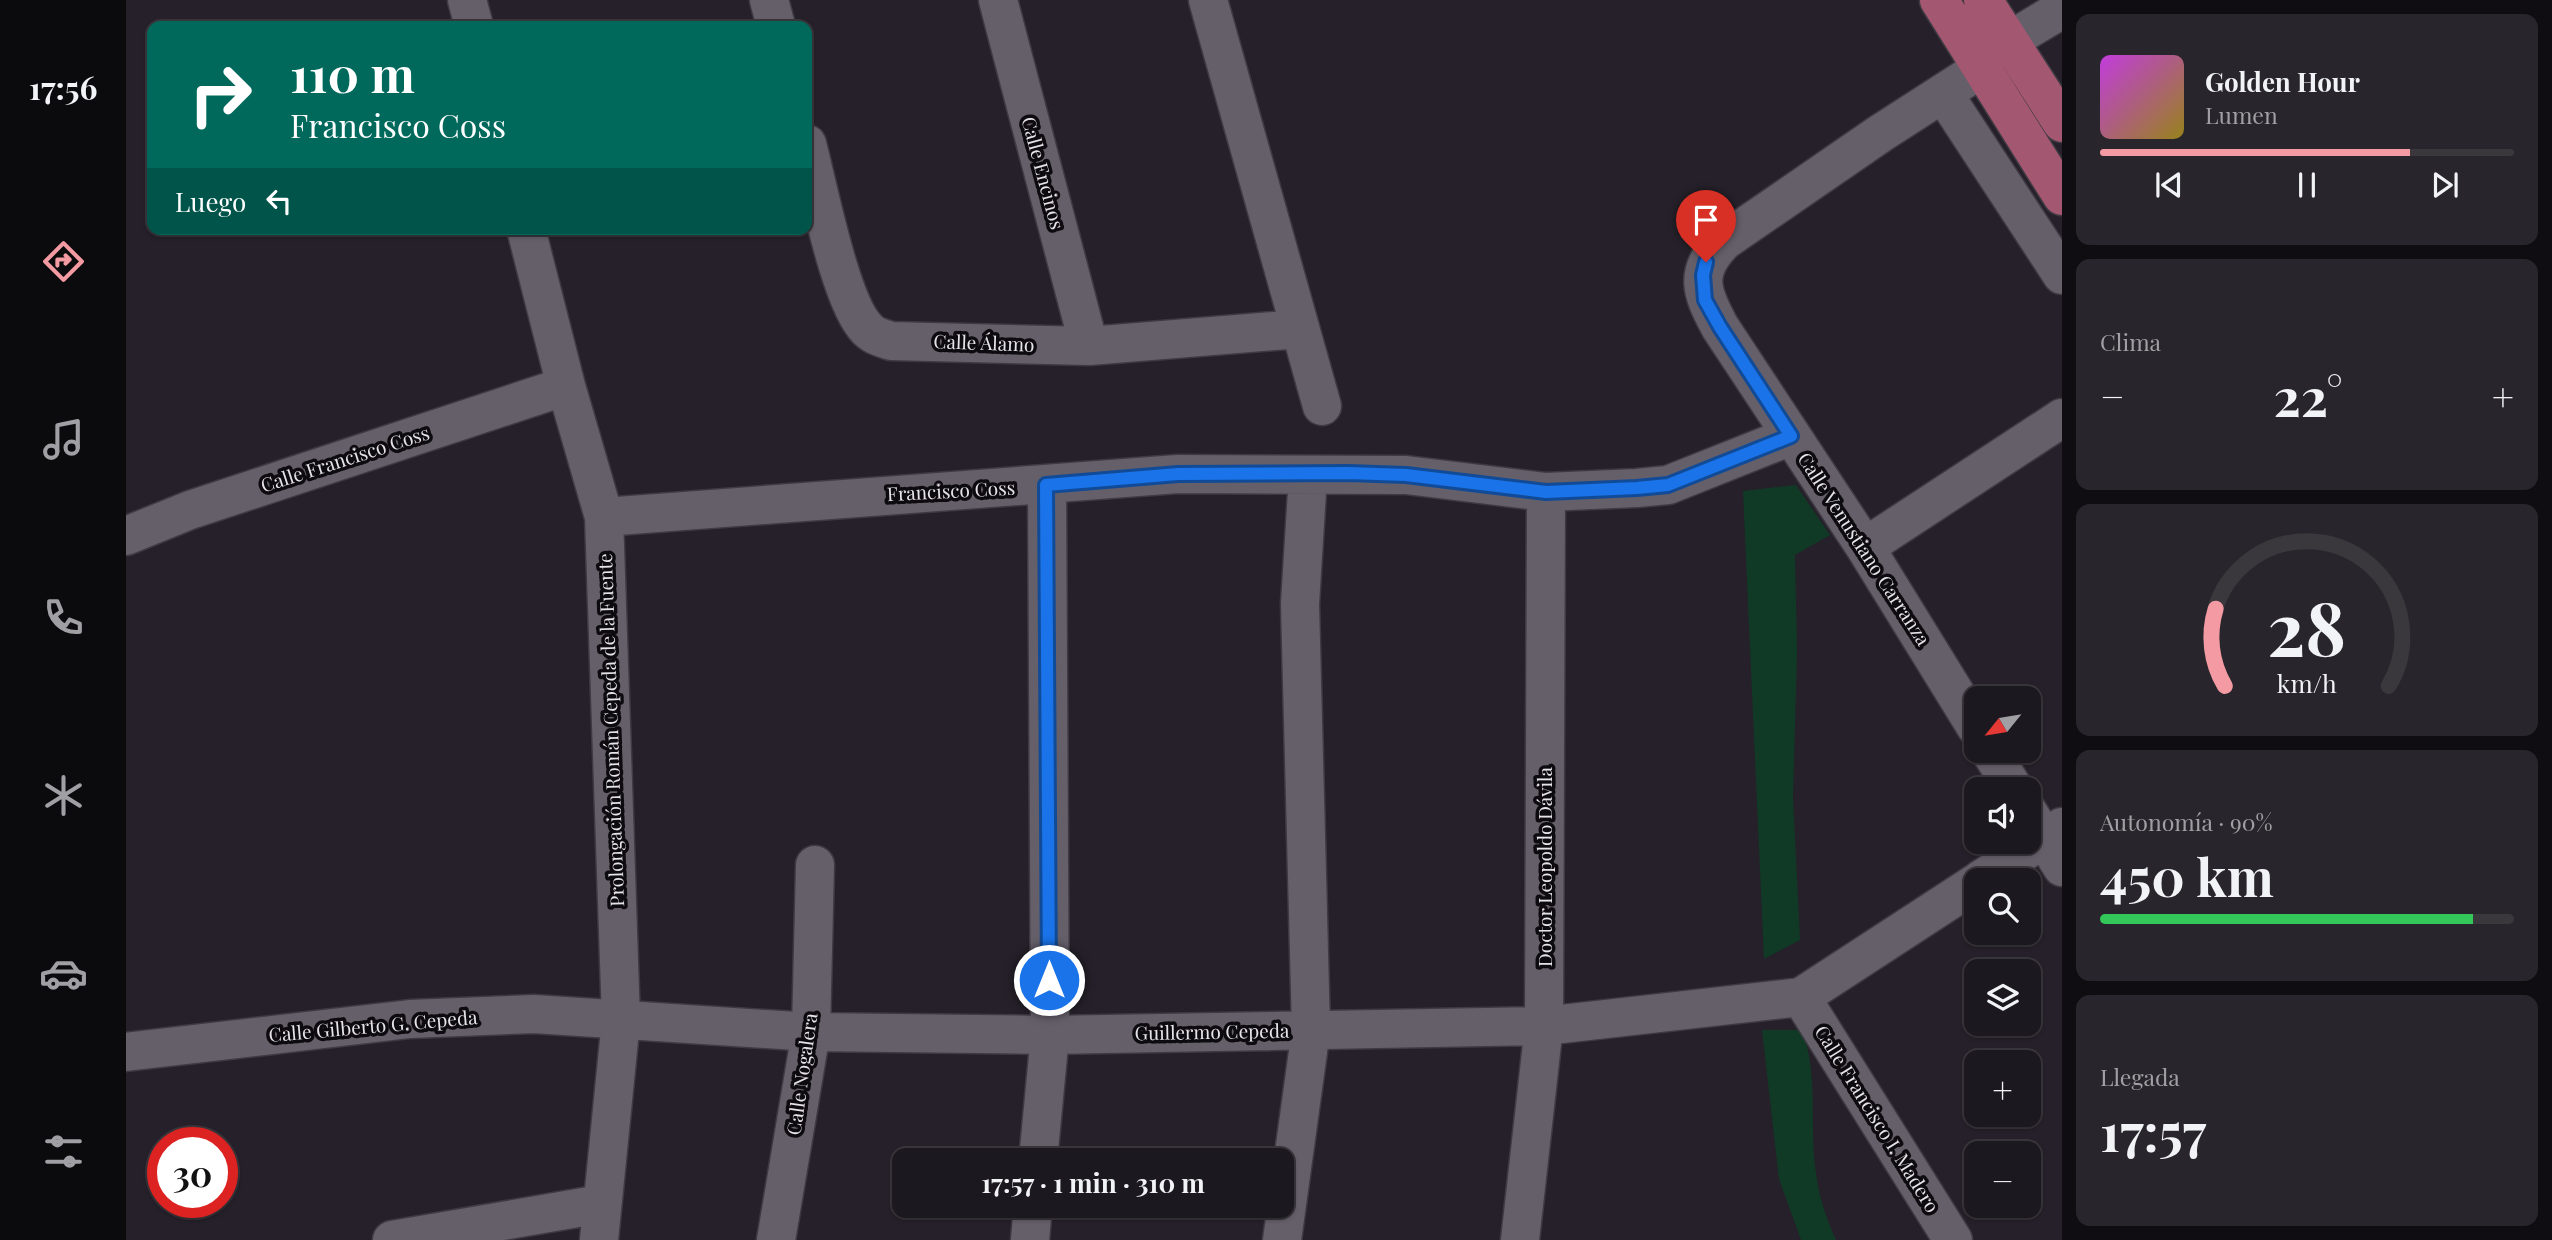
<!DOCTYPE html>
<html lang="es">
<meta charset="utf-8">
<style>
body{margin:0;font-family:"Playfair Display",serif;background:#29252c;color:#f1f3f6;height:100vh;display:flex;flex-direction:column;font-size:26px;white-space:nowrap}
*{box-sizing:border-box;margin:0}
p{font-size:23px;color:#a0a0a4}
.icon{flex:none;width:38px;height:38px;fill:none;stroke:currentColor;stroke-width:2;stroke-linecap:round;stroke-linejoin:round}
.map{position:relative;flex:1;overflow:hidden}
.drawer{display:flex;flex-direction:column;gap:14px;padding:14px;background:#0f0d11;width:490px}
.drawer>*{flex:none}
.banner{position:absolute;left:21px;top:21px;width:665px;height:214px;border-radius:14px;box-shadow:0 2px 5px #0004,0 0 0 2px #3a373d;background:#00695c;color:#fff;overflow:hidden}
.needle{width:46px;rotate:240deg}
.fabs{position:absolute;left:1838px;top:686px;display:grid;gap:14px}
.fabs a{display:grid;place-items:center;width:77px;height:77px;border-radius:14px;background:#1c181f;box-shadow:0 2px 5px #0004,0 0 0 2px #3a373d;font-size:35px}
.speed{position:absolute;left:21px;top:1127px;display:flex;gap:14px;font-size:35px;font-weight:700;text-align:center}
.speed>*{display:grid;place-content:center;width:91px;height:91px;border-radius:50%;background:#1c181f;box-shadow:0 2px 5px #0004,0 0 0 2px #3a373d;line-height:1}
.speed .limit{border:10px solid #d22;background:#fff;color:#111}
.pin{position:absolute;display:grid;place-items:center;width:60px;height:60px;color:#fff;margin:-72px -30px;border-radius:50% 50% 50% 0;rotate:-45deg;box-shadow:0 0 7px #0007}
.pin .icon{rotate:45deg}
.me{position:absolute;width:77px;margin:-38px;rotate:0deg;stroke-linejoin:round;filter:drop-shadow(0 0 5px #0008)}
.turn{display:flex;align-items:center;gap:24px;height:147px;padding:0 28px;font-size:32px}
.turn .icon{width:91px;height:91px;stroke-width:2.5}
.turn b{display:block;font-size:49px;line-height:60px}
.then{display:flex;align-items:center;height:66px;padding:0 28px;background:#0003;gap:14px;font-size:26px}
.big{font-size:52px;font-weight:700;line-height:1.1}
.drawer .tile{flex:1;display:flex;flex-direction:column;justify-content:center;gap:10px;min-width:0;padding:0 24px;border-radius:14px;background:#29252c}
.drawer .dial{align-items:center;gap:0}
.dial svg{height:182px;overflow:visible;fill:none;stroke:#3a373d;stroke-width:7;stroke-linecap:round;text-anchor:middle}
.dial text{fill:#f1f3f6;stroke:none}
.song{display:flex;align-items:center;gap:21px}
.cover{width:84px;height:84px;border-radius:10px;background:linear-gradient(135deg,hsl(290 70% 55%),hsl(50 70% 35%))}
.played{height:7px;border-radius:4px;background:linear-gradient(90deg,#f49aa2 75%,#3a373d 75%)}
.keys{display:flex;justify-content:space-around;direction:ltr}
.heat{display:flex;justify-content:space-between;align-items:center;font-size:38px;direction:ltr}
.charge{height:10px;border-radius:5px;background:linear-gradient(90deg,#34c759 90%,#3a373d 0)}
.trip{position:absolute;left:766px;top:1148px;width:402px;height:70px;border-radius:14px;background:#1c181f;box-shadow:0 2px 5px #0004,0 0 0 2px #3a373d;font-weight:700;line-height:70px;text-align:center}
main{display:flex;flex:1;min-height:0}
.dock{display:flex;flex-direction:column;width:126px;justify-content:space-around;align-items:center;background:#0b0a0c;color:#a0a0a4}
.dock .icon{width:49px;height:49px}
.dock .current{color:#f49aa2}
.dock b{font-size:32px;color:#f1f3f6}
.map>svg:first-child{display:block}
.green{fill:#113a26}
.lines{fill:none;stroke-linecap:round;stroke-linejoin:round}
.minor-casing{stroke:#3e3a42;stroke-width:41}
.major-casing{stroke:#3e3a42;stroke-width:41}
.minor{stroke:#655f6a;stroke-width:38}
.major{stroke:#a45770;stroke-width:38}
.route-casing{stroke:#114b97;stroke-width:18}
.route{stroke:#1a73e8;stroke-width:12}
.labels{text-anchor:middle;stroke-width:7;stroke-linejoin:round;paint-order:stroke}
.street-label{font-size:19px;fill:#e7e3ea;stroke:#0d0b0f}
</style>
<main>
<nav class="dock">
<b>17:56</b>
<svg class="icon current" aria-label="directions" viewBox="0 0 24 24"><path d="M12 3l9 9-9 9-9-9zM9 14v-3h6M13 9l2 2-2 2"/></svg>
<svg class="icon" aria-label="music" viewBox="0 0 24 24"><path d="M9 18V5l10-2v13"/><circle cx="6" cy="18" r="3"/><circle cx="16" cy="16" r="3"/></svg>
<svg class="icon" aria-label="phone" viewBox="0 0 24 24"><path d="M5 4h4l2 5-3 2q2 4 5 5l2-3 5 2v4C11 20 4 13 5 4z"/></svg>
<svg class="icon" aria-label="climate" viewBox="0 0 24 24"><path d="M12 3v18M4 7l16 10M4 17L20 7"/></svg>
<svg class="icon" aria-label="car" viewBox="0 0 24 24"><path d="M5 17H2v-5l4-1 3-4h7l3 4 3 1v5h-3M9 17h6M6 11h13"/><circle cx="7" cy="17" r="2"/><circle cx="17" cy="17" r="2"/></svg>
<svg class="icon" aria-label="filters" viewBox="0 0 24 24"><path d="M4 7h16M4 17h16"/><circle cx="9" cy="7" r="2"/><circle cx="15" cy="17" r="2"/></svg>
</nav>
<div class="map">
<svg width="1936" height="1240" viewBox="0 0 1936 1240">
<rect width="100%" height="100%" fill="#252029"/>
<path class="green" d="M1670,485L1704,535L1669,555L1671,652L1667,797L1674,940L1638,959L1617,491Z
M1636,1030H1676C1693,1075 1683,1126 1690,1173C1693,1197 1700,1218 1710,1240H1675L1653,1179Z"/>
<g class="lines">
<g class="minor-casing">
<path id="minor" d="M341,0L348,26
M643,0L650,26
M872,0L963,346
M1082,0L1196,406
M1883,41L1936,9
M1817,93L1936,275
M681,144C692,185 714,302 741,329C747,336 757,338 765,341L963,346L1173,329
M400,229L440,386L478,517L495,1020L473,1240
M478,517L1052,474L1280,475L1420,492L1511,488L1542,485L1665,436
M0,536L64,510L440,386
M1739,547L1936,418
M1850,727L1739,547L1594,327C1575,292 1567,272 1598,241L1755,133L1856,68
M1864,751L1888,789
M1902,812L1936,867
M1854,880L1936,827
M1675,997L1827,1240
M0,1052L284,1019L408,1014L685,1032L924,1035L1418,1026L1675,997L1850,883
M912,1160L924,1035L921,485
M266,1240L475,1204
M650,1240L685,1032L689,865
M904,1240L907,1206
M1156,1240L1185,1030L1174,604L1182,475
M1394,1240L1418,1026L1420,492"/>
</g>
<g class="major-casing">
<path id="major" d="M1813,0L1936,196
M1857,0L1936,123"/>
</g>
<use href="#minor" class="minor"/>
<use href="#major" class="major"/>
</g>
<g class="lines">
<g class="route-casing">
<path id="route" d="M923,980L920,485L1052,474L1222,473L1280,475L1420,492L1511,488L1542,485L1665,436L1594,327L1579,300L1577,275L1580,262"/>
</g>
<use href="#route" class="route"/>
</g>
<g class="labels">
<g class="street-label">
<text transform="translate(917 173) rotate(75)" y="7">Calle Encinos</text>
<text transform="translate(858 343) rotate(2)" y="7">Calle Álamo</text>
<text transform="translate(219 459) rotate(-18)" y="7">Calle Francisco Coss</text>
<text transform="translate(825 491) rotate(-3)" y="7">Francisco Coss</text>
<text transform="translate(1738 549) rotate(57)" y="7">Calle Venustiano Carranza</text>
<text transform="translate(485 730) rotate(-92)" y="7">Prolongación Román Cepeda de la Fuente</text>
<text transform="translate(1419 867) rotate(-90)" y="7">Doctor Leopoldo Dávila</text>
<text transform="translate(247 1026) rotate(-5)" y="7">Calle Gilberto G. Cepeda</text>
<text transform="translate(1086 1032) rotate(-1)" y="7">Guillermo Cepeda</text>
<text transform="translate(676 1074) rotate(-82)" y="7">Calle Nogalera</text>
<text transform="translate(1751 1119) rotate(58)" y="7">Calle Francisco I. Madero</text>
</g>
</g>
</svg>
<div class="fabs">
<a><svg class="needle" viewBox="-14 -14 28 28"><path d="M0-13l5 13h-10z" fill="#e53935"/><path d="M0 13l5-13h-10z" fill="#a0a0a4"/></svg></a>
<a><svg class="icon" aria-label="sound" viewBox="0 0 24 24"><path d="M4 9h4l5-4v14l-5-4H4zM17 9q2 3 0 6"/></svg></a>
<a><svg class="icon" aria-label="search" viewBox="0 0 24 24"><circle cx="10" cy="10" r="6"/><path d="M15 15l6 6"/></svg></a>
<a><svg class="icon" aria-label="layers" viewBox="0 0 24 24"><path d="M12 4l9 5-9 5-9-5zM3 14l9 5 9-5"/></svg></a>
<a>+</a>
<a>−</a>
</div>
<div class="speed"><div class="limit">30</div></div>
<div class="pin" style="left:1580px;top:262px;background:#d93025"><svg class="icon" aria-label="arrive" viewBox="0 0 24 24"><path d="M6 21V4h12l-3 4 3 4H6"/></svg></div>
<svg class="me" style="left:923px;top:980px" viewBox="-20 -20 40 40"><circle r="17" fill="#1a73e8" stroke="#fff" stroke-width="3"/><path d="M0-11L8 9 0 5-8 9z" fill="#fff"/></svg>
<div class="trip">17:57 · 1 min · 310 m</div>
<div class="banner">
<div class="turn"><svg class="icon" aria-label="right" viewBox="0 0 24 24"><path d="M7 20v-9h11M14 6l5 5-5 5"/></svg><div><b>110 m</b>Francisco Coss</div></div>
<div class="then">Luego<svg class="icon" aria-label="left" viewBox="0 0 24 24"><path d="M17 20v-9H6M10 6l-5 5 5 5"/></svg></div>
</div>
</div>
<section class="drawer">
<div class="tile">
<div class="song"><i class="cover"></i><div><b>Golden Hour</b><p>Lumen</p></div></div>
<div class="played"></div>
<div class="keys"><svg class="icon" aria-label="previous" viewBox="0 0 24 24"><path d="M18 5L8 12l10 7zM5 5v14"/></svg><svg class="icon" aria-label="pause" viewBox="0 0 24 24"><path d="M8 5v14M16 5v14"/></svg><svg class="icon" aria-label="next" viewBox="0 0 24 24"><path d="M6 5l10 7-10 7zM19 5v14"/></svg></div>
</div>
<div class="tile"><p>Clima</p>
<div class="heat"><a>−</a><b class="big">22°</b><a>+</a></div>
</div>
<div class="tile dial"><svg viewBox="0 0 100 80">
<path d="M14 69A42 42 0 1 1 86 69"/>
<path d="M14 69A42 42 0 0 1 10 35" stroke="#f49aa2"/>
<text x="50" y="56" font-size="32" font-weight="700">28</text>
<text x="50" y="72" font-size="11">km/h</text>
</svg></div>
<div class="tile"><p>Autonomía · 90%</p><b class="big">450 km</b><div class="charge"></div></div>
<div class="tile"><p>Llegada</p><b class="big">17:57</b></div>
</section>
</main>
